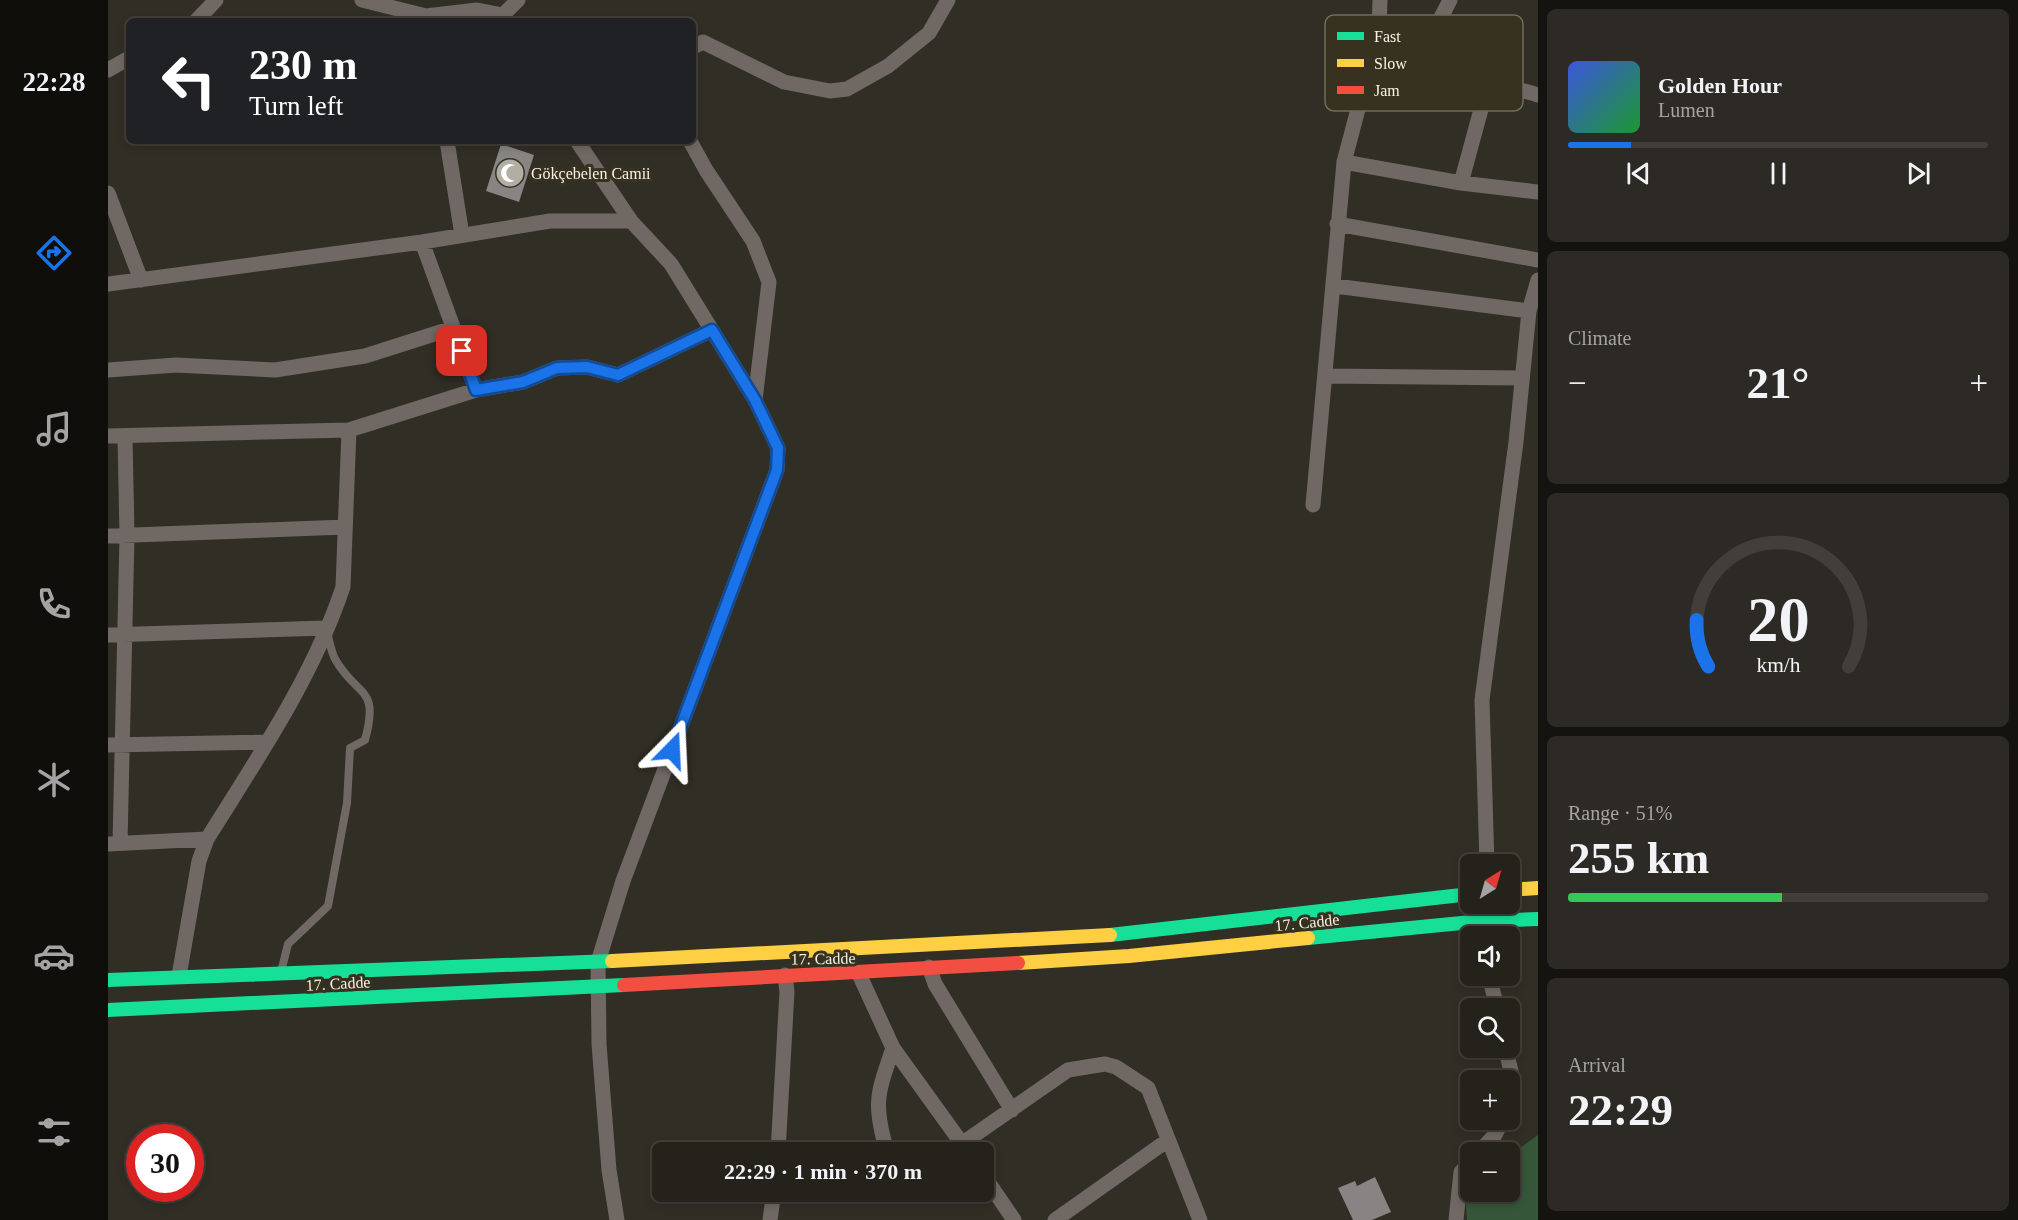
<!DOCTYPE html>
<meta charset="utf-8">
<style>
body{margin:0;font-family:"Times New Roman",serif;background:#2d2a25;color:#f1f3f6;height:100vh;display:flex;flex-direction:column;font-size:22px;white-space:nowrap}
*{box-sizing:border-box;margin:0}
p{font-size:20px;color:#a3a4a3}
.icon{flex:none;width:33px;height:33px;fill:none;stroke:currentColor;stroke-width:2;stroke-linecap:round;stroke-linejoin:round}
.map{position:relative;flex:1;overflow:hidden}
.details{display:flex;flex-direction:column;gap:9px;padding:9px;background:#14130f;width:480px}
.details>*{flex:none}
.guide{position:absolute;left:18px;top:18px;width:570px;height:126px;border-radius:9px;box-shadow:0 3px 9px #0003,0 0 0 2px #423f3b;background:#202124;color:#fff;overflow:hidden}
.needle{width:39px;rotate:37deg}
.controls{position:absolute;left:1352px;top:854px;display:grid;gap:12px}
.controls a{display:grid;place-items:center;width:60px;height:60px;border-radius:9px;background:#25221c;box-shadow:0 3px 9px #0003,0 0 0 2px #423f3b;font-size:30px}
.speed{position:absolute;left:18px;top:1124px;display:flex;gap:12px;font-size:30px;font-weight:700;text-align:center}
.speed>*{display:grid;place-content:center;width:78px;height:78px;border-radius:50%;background:#25221c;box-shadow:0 3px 9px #0003,0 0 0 2px #423f3b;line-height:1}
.speed .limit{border:9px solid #d22;background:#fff;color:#111}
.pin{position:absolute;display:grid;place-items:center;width:51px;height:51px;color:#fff;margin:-26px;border-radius:12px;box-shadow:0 3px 9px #0006}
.me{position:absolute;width:66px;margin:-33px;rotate:21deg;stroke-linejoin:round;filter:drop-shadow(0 0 4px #0008)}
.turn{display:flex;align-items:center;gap:21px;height:126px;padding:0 24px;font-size:27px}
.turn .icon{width:78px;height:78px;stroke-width:2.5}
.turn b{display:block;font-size:42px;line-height:51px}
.big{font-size:45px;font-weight:700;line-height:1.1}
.details .tile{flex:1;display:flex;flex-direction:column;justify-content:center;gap:9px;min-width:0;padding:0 21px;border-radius:9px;background:#2d2a25}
.details .dial{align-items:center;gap:0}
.dial svg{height:156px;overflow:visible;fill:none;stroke:#423f3b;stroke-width:7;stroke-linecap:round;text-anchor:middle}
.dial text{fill:#f1f3f6;stroke:none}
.song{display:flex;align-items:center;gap:18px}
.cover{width:72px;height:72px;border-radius:9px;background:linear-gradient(135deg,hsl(230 70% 55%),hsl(130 70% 35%))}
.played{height:6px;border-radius:3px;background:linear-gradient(90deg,#1a73e8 15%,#423f3b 15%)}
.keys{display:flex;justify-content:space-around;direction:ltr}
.heat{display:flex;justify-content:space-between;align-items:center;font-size:33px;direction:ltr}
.charge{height:9px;border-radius:4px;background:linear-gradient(90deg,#34c759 51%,#423f3b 0)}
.trip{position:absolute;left:544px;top:1142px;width:342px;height:60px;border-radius:9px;background:#25221c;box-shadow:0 3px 9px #0003,0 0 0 2px #423f3b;font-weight:700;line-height:60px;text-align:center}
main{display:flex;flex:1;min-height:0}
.tabs{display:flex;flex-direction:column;width:108px;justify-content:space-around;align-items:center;background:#0f0e0b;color:#a3a4a3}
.tabs .icon{width:42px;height:42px}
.tabs .selected{color:#1a73e8}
.tabs b{font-size:27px;color:#f1f3f6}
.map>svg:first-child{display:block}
.green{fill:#365639}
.building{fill:#888484}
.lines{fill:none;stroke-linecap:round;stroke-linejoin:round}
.lane{stroke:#706864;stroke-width:8}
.street{stroke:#706864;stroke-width:15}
.fast{stroke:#16e098;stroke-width:14}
.slow{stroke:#ffcf43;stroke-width:14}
.jam{stroke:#f24e42;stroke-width:14}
.route-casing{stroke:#114b97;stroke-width:15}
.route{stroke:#1a73e8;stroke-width:10}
.labels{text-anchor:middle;stroke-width:6;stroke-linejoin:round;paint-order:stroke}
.poi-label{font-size:16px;fill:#f6f3e7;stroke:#37311f;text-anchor:start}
.street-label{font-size:16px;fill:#f6f3e7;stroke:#37311f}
.key{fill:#37311f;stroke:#706b5b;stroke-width:1.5}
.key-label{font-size:16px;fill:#f6f3e7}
</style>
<main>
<nav class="tabs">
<b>22:28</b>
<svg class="icon selected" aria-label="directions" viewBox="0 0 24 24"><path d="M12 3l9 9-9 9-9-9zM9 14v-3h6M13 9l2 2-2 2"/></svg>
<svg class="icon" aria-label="music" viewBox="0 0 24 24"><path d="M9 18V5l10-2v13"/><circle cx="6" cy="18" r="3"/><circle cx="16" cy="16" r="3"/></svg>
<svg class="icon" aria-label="phone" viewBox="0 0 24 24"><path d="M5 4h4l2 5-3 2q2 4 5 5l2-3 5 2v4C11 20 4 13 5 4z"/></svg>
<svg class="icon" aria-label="climate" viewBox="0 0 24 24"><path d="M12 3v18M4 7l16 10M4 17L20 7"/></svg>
<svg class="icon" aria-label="car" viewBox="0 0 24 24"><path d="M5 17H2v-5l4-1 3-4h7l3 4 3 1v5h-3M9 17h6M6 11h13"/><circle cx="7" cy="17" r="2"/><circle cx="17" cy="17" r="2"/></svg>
<svg class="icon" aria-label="filters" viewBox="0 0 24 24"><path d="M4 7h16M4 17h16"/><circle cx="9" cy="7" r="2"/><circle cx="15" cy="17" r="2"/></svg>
</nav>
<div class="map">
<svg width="1430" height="1220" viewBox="0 0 1430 1220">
<rect width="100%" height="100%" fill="#312e25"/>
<path class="green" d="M1430,1135V1220H1359L1357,1188L1362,1185V1191H1401V1156Z"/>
<path class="building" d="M393,144L426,155L411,202L378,191Z
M1267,1177L1283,1212L1264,1220H1245L1230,1188L1247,1181L1249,1186Z"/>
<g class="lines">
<path class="lane" d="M173,972L180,944L220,906L239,803L242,748L257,740C272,685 249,698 227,659C223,651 221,640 219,632"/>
<path class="street" d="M254,0L318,16L369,10L395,15L399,21
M1342,0L1317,49C1338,76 1398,85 1430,95
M395,15L410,0
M88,21L108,0
M585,47L595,42L676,82L722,91L739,89L780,66L821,33L840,0
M0,70L21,58
M339,141L354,235
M469,141L523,221
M582,141L598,170L645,241L661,282L647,400
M1236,162L1353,183L1430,192
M1353,183L1381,80
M0,193L33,280
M1229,224L1430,260
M314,242L368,390
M0,284L314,242L442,221H523L563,264L647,400L670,448L669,470L515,881L490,962L491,1044L501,1170L509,1220
M1227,286L1421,311
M0,370L68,365L167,370L257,356L345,328
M1218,376L1414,378
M0,436L241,430L368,390L415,382L449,368L479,367L510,375L604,330
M1205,505L1236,162L1271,30L1272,0
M0,536L237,527
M0,635L217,628
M0,745L159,742
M12,843L19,536L17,436
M0,844L99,839
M1379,864L1374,700L1408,442L1421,311L1430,280
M1374,921L1376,936
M821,967L827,984L904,1110
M751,974L785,1048L860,1152
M1381,975L1389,1008
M71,976L91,861L99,839C149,759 205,677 235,587L241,430
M1397,1047L1403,1071L1401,1106
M670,1152L679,992L677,975
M779,1152C765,1103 769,1095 785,1048
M842,1152L960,1070L997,1064L1008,1067L1040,1088L1092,1220
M1371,1152L1387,1135L1395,1119
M876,1176L906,1220
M665,1194L739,1196L761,1191
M662,1220L666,1191
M947,1220L1060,1140
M1348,1220L1353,1172L1362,1162"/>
<path class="fast" d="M1002,935L1362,894
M1200,938L1374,921L1430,919
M0,980L504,961
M0,1010L516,985"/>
<path class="slow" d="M1401,890L1430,888
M504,961L1002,935
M910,963L1021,956L1200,938"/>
<path class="jam" d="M516,985L910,963"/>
</g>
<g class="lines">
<g class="route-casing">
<path id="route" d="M354,351L368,390L415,382L449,368L479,367L510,375L604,330L647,400L670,448L669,470L564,750"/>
</g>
<use href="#route" class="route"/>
</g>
<defs>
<g id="mosque-disc" transform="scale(1.5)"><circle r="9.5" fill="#b1aea3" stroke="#37311f"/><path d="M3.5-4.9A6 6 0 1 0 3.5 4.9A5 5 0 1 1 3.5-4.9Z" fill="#fff"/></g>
</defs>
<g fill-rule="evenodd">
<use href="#mosque-disc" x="402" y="173"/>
</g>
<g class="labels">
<g class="poi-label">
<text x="423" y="179">Gökçebelen Camii</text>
</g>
<g class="street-label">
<text transform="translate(1199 922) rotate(-6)" y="6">17. Cadde</text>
<text transform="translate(715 958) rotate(-1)" y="6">17. Cadde</text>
<text transform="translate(230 983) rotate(-3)" y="6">17. Cadde</text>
</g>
</g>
<rect x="1217" y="15" width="198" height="96" rx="9" class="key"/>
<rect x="1229" y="32" width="27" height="8" fill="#16e098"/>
<rect x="1229" y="59" width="27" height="8" fill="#ffcf43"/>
<rect x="1229" y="86" width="27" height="8" fill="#f24e42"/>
<g class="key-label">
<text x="1266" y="42">Fast</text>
<text x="1266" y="69">Slow</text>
<text x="1266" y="96">Jam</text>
</g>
</svg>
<div class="controls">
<a><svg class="needle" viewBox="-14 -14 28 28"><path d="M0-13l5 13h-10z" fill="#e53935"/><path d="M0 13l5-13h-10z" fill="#a3a4a3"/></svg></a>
<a><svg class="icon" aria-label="sound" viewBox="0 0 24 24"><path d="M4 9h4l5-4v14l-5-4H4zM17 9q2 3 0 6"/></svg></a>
<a><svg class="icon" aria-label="search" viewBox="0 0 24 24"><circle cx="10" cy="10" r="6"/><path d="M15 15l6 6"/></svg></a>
<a>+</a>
<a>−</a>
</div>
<div class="speed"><div class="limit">30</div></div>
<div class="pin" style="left:354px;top:351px;background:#d93025"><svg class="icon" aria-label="arrive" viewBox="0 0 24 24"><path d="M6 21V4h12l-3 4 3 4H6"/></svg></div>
<svg class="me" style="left:564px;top:750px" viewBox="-20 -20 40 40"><path d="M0-17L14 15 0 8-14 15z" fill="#1a73e8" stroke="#fff" stroke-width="4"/></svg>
<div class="trip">22:29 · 1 min · 370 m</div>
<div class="guide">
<div class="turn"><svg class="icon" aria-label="left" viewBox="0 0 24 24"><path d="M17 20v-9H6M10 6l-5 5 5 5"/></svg><div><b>230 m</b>Turn left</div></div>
</div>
</div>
<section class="details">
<div class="tile">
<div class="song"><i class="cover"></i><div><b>Golden Hour</b><p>Lumen</p></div></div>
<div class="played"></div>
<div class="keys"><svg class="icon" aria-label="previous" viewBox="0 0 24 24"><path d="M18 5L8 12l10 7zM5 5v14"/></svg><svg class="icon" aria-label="pause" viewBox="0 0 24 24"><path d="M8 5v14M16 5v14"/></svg><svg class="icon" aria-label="next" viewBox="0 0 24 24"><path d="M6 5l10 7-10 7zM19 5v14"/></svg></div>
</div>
<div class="tile"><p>Climate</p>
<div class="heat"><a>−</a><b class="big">21°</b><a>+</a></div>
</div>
<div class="tile dial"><svg viewBox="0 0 100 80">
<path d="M14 69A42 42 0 1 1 86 69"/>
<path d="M14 69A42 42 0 0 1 8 45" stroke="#1a73e8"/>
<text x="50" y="56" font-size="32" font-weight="700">20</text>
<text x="50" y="72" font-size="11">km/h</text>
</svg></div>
<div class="tile"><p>Range · 51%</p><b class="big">255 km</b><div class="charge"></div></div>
<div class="tile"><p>Arrival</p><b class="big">22:29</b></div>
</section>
</main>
